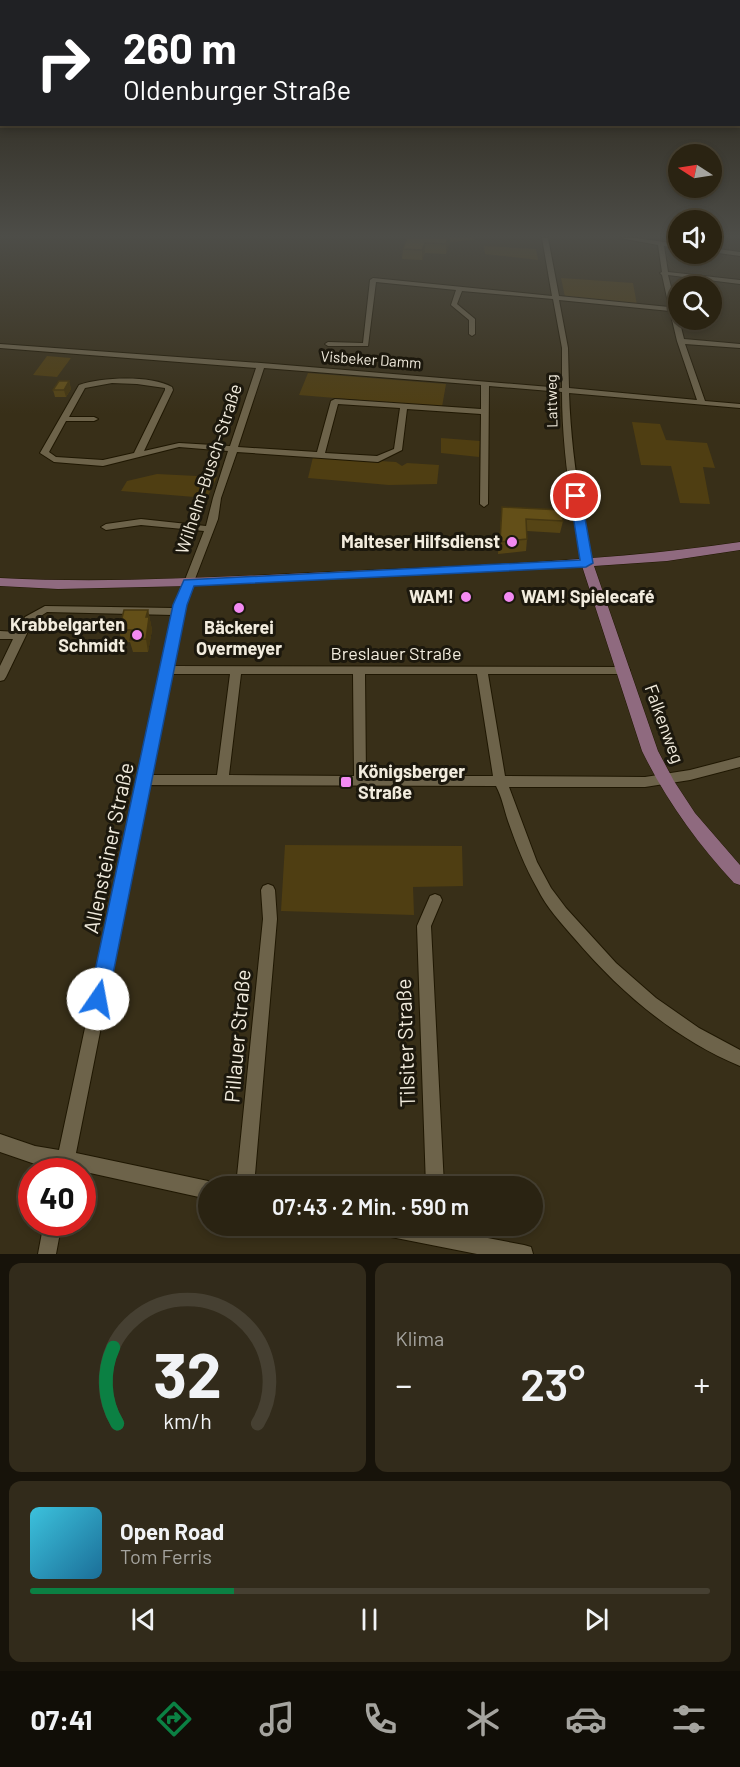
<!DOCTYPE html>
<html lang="de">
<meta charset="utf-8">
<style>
body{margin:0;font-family:Barlow,sans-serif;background:#322b1b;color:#f1f3f6;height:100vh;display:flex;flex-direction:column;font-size:22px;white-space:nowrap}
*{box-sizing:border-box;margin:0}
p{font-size:20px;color:#a5a49f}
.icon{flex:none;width:33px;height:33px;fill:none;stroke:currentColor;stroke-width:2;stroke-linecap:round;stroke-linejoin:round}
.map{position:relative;height:1254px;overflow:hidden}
.drawer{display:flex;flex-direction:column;gap:9px;padding:9px;background:#17130a;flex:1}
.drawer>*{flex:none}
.top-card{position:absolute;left:0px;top:0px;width:741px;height:126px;box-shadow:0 3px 9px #0003,0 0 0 2px #464032;background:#202124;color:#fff;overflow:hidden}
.needle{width:39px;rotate:282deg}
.fabs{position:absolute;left:668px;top:144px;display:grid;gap:12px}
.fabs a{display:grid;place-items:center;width:54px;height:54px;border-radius:50%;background:#2a2312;box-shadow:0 3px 9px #0003,0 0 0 2px #464032;font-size:30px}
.speed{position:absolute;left:18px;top:1158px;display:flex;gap:12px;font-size:30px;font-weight:700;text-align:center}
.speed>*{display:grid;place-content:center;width:78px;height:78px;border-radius:50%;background:#2a2312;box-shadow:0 3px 9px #0003,0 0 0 2px #464032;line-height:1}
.speed .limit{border:9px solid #d22;background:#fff;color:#111}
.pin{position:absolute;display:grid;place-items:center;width:51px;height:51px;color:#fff;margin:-26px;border:3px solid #fff;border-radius:50%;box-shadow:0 2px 6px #0007}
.me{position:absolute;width:66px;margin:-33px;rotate:12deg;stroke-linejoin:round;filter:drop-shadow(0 0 4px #0008)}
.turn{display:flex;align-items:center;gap:21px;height:126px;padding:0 24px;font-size:27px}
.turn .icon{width:78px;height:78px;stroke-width:2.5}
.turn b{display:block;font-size:42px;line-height:51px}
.big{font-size:45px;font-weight:600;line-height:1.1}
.drawer .card{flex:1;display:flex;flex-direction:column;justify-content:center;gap:9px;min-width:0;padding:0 21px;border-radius:12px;background:#322b1b}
.drawer .dial{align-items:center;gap:0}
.dial svg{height:156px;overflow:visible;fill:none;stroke:#464032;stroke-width:7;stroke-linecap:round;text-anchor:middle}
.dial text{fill:#f1f3f6;stroke:none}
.song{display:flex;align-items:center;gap:18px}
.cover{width:72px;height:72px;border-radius:9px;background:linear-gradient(135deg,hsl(190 70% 55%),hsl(200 70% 35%))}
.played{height:6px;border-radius:3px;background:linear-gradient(90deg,#0b8043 30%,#464032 30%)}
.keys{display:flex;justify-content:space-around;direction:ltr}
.heat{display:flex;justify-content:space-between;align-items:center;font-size:33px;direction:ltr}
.drawer .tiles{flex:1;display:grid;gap:9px;grid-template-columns:1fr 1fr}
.card:last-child{grid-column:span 2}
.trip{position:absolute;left:198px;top:1176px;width:345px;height:60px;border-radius:30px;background:#2a2312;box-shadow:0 3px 9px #0003,0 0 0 2px #464032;font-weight:600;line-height:60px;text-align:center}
.dock{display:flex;height:96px;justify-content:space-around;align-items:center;background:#110e07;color:#a5a49f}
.dock .icon{width:42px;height:42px}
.dock .active{color:#0b8043}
.dock b{font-size:27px;color:#f1f3f6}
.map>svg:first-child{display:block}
.green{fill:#4f3e12}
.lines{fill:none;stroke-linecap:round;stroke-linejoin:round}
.minor-casing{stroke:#1f1702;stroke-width:2}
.major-casing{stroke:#1f1702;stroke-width:1}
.minor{fill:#6d634a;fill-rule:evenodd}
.major{fill:#8f6a7f;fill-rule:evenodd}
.wall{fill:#554415}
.shaded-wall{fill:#453711}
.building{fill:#634f18;stroke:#453711;stroke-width:1.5}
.route{fill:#1a73e8;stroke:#114b97;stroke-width:1.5}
.poi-dot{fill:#f38af2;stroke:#1c180d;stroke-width:2}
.labels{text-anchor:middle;stroke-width:6;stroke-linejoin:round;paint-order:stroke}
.far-street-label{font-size:15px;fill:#f2ecde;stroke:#1c180d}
.street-label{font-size:18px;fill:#f2ecde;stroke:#1c180d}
.poi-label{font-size:18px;font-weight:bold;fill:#f2ecde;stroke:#1c180d;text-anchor:end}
.near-street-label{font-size:21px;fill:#f2ecde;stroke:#1c180d}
</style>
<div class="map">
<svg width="740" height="1254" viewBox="0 0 740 1254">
<rect width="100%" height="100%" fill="#382f18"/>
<path class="green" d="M484,246L536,249L538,260L485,254Z
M561,278L633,283L637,305L565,297Z
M47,356L71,358L57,377L33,375Z
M308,373L446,384L442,407L299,395Z
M632,422L660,424L666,440L707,443L715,468L703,467L710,504L680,503L671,466L641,465Z
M441,438L480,441L479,457L441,453Z
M313,457L396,462L402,466L407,463L439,465L437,484L389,485L308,478Z
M157,474L217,477L207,498L121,491L127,481Z
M285,845L462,846L463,886L413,887L414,915L281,911Z"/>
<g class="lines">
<g class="minor-casing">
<path id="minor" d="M542,238H548L559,296L669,307L662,275L660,273L662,272L658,245L620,238H636L678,244V248L664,246L668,272L740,280V284L668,275L684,339L740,344V348L685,344L705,401L740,404V408L569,393C571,450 580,508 592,563L587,566L582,563C571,507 562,449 562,392L489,386L488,504L484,507L480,504L481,414L407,409L402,450L378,462L237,452L221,498L218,519L185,605L173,666L628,667L630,670L628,673L624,674H488L505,776L645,777L690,770L740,757V767L690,780L645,787H509L537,862L551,888L566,908L616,963L656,998L699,1028L740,1050V1066C675,1039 620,992 575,939C561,923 547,908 537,888C525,867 516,844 508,821C504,809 502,797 496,786L149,785L76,1153L208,1181L214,1184L215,1186H208V1199L72,1169V1172H54L55,1166L35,1164L0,1152V1134L35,1146L59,1150L173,615L47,612L33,621L6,677L4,680L0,681V666L13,639H0V631L17,632L25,617L45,606L174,608L204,531L141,525L106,530L101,527L106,524L141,519L206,526L213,498L228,451L179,447L103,466L54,462L40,453L79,385C101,377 151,375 172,387L173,390L144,451L179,443L230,446L256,368L0,348V344L261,363L562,388V348L553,299L462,291L457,304L475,319V334L472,336L469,334V320L451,305L456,290L376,282L368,346H328L325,344L328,342L363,343L370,280L373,278L552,296ZM559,300L670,311L677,341L697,400L569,388L568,348ZM264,368L481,385V409L335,399L331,401L317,452L238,447ZM112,383L137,384L165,388V390L134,453L103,460L56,457L49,452L66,421H94L98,419L94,417H69L85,388ZM338,404L400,408L394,449L377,456L325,453ZM171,674H230L217,775H151ZM241,674H353L354,776L229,775ZM365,674H477L493,776H366Z
M711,248L740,252V256L711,252Z
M268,884L273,886L275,890L277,919L254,1186H236L263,919L261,890L263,886Z
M435,894L440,896L442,900L431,926L444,1186H426L417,926L430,896Z
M44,1222H62L56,1254H38Z
M372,1226H425L524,1245L531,1247L533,1254H477L381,1235L375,1232Z"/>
</g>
<g class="major-casing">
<path id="major" d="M740,542V550L667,561L594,566L658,751L674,781L695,813L740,865V885L734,883C697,843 666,800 642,751L582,566L189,586L58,589L0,586V578C117,584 234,576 350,571C480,565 611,561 740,542Z"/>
</g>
<use href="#minor" class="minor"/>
<use href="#major" class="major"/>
</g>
<path class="wall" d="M407,238H474V240L450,242L446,254L425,253L422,260L402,259L403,249Z
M69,381L71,389L66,397H55L53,390Z
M502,507L563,521L560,533L527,531V539L526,551L498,554Z
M148,610L152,630L148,652H133L130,642L122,643L119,630Z"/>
<path class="shaded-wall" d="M448,238H450V242L446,254V244Z
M425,243V253L422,260V250Z
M69,381L71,389L66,397L64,390Z
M148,610L152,630L148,652L146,639V617Z"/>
<path class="building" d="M407,238H448L446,244L425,243L422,250L403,249Z
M59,381H69L64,390H53Z
M502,507L561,510L563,521L526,519L527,539L500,542Z
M124,610H148L146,617H149L146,639L130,640L132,630H119Z"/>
<linearGradient id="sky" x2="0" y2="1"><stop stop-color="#1f1a0d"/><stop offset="0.57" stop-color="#4d4d48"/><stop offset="1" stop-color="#4d4d48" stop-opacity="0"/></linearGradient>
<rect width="740" height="414" fill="url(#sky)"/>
<path class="route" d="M576,492L581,496L593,563L586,567L194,586L187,605L108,999L105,1006L98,1009L91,1006L89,999L173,605L184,580L580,560L570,496Z"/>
<g class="poi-dot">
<circle cx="512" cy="542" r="6"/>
<circle cx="466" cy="597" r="6"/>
<circle cx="509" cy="597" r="6"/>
<circle cx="239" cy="608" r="6"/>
<circle cx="137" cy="635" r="6"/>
<rect x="340" y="776" width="12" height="12" rx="3"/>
</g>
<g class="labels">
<g class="far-street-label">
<text transform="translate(371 360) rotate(4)" y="5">Visbeker Damm</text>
<text transform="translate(552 401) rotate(-91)" y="5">Lattweg</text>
</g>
<g class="street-label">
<text transform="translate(209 469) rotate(-72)" y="6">Wilhelm-Busch-Straße</text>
<text x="396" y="660">Breslauer Straße</text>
<text transform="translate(664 724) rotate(70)" y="6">Falkenweg</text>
</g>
<g class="poi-label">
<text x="500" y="548">Malteser Hilfsdienst</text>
<text x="454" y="603">WAM!</text>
<text x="521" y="603" text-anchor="start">WAM! Spielecafé</text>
<text x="125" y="631">Krabbelgarten<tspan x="125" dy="21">Schmidt</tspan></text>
<text x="239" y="634" text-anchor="middle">Bäckerei<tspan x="239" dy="21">Overmeyer</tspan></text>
<text x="358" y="778" text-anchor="start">Königsberger<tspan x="358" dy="21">Straße</tspan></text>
</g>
<g class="near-street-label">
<text transform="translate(109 848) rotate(-78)" y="7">Allensteiner Straße</text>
<text transform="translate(238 1036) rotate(-85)" y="7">Pillauer Straße</text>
<text transform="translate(406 1043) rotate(-92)" y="7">Tilsiter Straße</text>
</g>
</g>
</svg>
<div class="fabs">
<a><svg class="needle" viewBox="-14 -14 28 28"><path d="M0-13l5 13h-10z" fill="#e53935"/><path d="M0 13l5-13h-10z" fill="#a5a49f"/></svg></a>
<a><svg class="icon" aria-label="sound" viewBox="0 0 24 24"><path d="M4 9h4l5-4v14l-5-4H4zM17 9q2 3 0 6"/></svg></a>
<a><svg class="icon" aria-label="search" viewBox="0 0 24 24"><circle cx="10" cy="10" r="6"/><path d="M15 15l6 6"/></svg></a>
</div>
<div class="speed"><div class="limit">40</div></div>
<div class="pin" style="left:576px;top:496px;background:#d93025"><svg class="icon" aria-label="arrive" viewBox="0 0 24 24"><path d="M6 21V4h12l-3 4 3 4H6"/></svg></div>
<svg class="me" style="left:98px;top:999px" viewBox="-20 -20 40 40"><circle r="19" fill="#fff"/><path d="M0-13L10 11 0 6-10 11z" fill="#1a73e8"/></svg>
<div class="trip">07:43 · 2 Min. · 590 m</div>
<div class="top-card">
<div class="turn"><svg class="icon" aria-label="right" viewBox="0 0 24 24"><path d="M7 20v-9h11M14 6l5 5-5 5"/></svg><div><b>260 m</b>Oldenburger Straße</div></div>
</div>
</div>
<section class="drawer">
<div class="tiles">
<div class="card dial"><svg viewBox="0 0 100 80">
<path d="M14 69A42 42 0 1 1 86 69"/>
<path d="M14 69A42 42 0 0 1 12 30" stroke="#0b8043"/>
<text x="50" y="56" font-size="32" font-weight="700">32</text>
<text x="50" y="72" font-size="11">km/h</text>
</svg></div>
<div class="card"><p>Klima</p>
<div class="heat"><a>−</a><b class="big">23°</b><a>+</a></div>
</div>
<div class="card">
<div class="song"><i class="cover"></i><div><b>Open Road</b><p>Tom Ferris</p></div></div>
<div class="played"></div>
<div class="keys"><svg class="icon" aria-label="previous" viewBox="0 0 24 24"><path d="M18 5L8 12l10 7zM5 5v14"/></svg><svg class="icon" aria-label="pause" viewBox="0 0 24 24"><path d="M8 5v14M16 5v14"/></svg><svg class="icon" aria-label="next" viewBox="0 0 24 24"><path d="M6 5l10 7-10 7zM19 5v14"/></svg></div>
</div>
</div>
</section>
<nav class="dock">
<b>07:41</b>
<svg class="icon active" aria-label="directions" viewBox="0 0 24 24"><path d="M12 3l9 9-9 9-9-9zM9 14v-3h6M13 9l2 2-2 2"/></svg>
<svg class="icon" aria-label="music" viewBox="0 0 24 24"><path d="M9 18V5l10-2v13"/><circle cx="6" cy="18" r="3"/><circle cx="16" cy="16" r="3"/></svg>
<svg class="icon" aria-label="phone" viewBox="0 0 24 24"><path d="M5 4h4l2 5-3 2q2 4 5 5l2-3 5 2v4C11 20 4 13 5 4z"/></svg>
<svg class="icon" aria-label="climate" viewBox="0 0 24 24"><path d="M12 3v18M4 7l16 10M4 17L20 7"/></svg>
<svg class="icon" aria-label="car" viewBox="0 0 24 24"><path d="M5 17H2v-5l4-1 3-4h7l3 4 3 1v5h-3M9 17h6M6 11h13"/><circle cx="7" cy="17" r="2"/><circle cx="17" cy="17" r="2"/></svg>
<svg class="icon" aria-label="filters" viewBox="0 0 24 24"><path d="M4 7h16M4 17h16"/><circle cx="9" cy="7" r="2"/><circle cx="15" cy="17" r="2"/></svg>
</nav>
